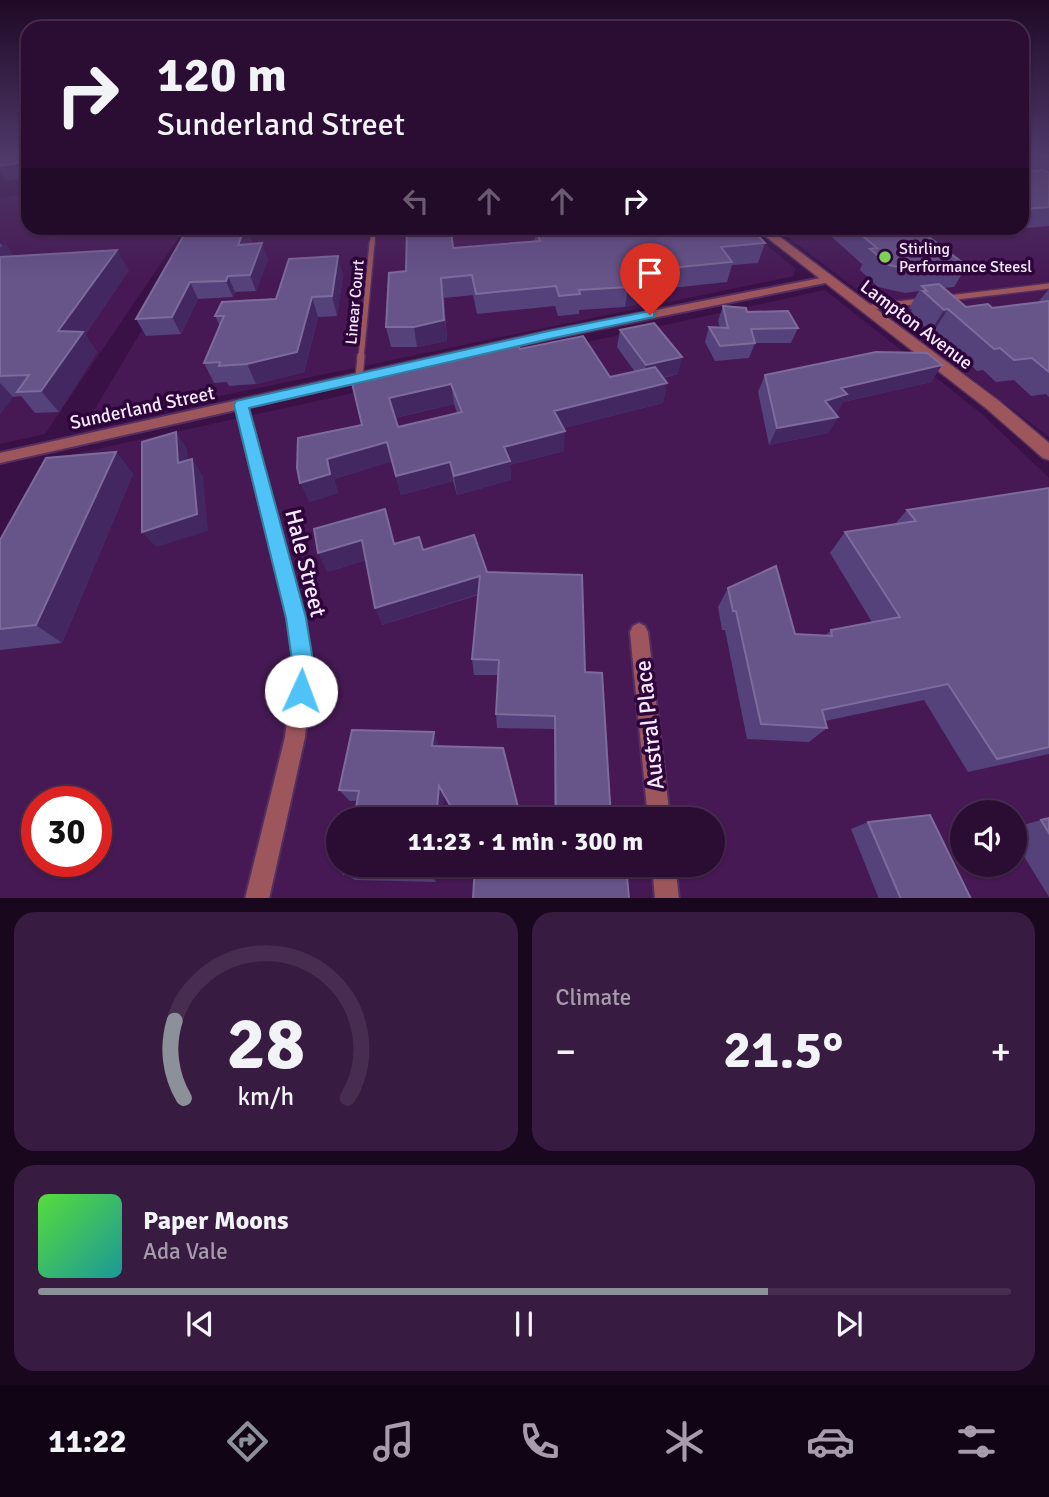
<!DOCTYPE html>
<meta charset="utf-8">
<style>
body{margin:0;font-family:Signika,sans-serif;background:#371b40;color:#f1f3f6;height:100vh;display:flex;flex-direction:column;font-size:26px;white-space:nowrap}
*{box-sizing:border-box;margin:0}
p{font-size:23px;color:#a69cac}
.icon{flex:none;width:38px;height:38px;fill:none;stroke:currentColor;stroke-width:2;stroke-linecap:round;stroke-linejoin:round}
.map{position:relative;height:898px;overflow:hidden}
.drawer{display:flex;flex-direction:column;gap:14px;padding:14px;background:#18071d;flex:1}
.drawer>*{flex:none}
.hud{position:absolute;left:21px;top:21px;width:1008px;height:214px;border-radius:21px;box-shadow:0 2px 5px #0004,0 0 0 2px #472d4f;background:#2b0d34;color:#f1f3f6;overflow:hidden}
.buttons{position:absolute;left:950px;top:800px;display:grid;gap:14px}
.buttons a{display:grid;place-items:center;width:77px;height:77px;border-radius:50%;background:#2b0d34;box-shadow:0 2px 5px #0004,0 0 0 2px #472d4f;font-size:35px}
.speed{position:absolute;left:21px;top:786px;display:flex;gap:14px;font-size:35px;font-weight:700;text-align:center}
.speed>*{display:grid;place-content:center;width:91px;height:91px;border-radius:50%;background:#2b0d34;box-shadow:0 2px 5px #0004,0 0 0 2px #472d4f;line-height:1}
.speed .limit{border:10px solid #d22;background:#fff;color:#111}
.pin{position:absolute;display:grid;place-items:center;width:60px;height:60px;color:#fff;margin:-72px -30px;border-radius:50% 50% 50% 0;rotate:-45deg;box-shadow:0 0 7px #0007}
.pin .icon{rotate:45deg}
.me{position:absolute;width:77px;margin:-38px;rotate:2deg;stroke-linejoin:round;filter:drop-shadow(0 0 5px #0008)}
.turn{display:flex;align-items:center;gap:24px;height:147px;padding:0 21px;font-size:32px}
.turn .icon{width:91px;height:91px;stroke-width:2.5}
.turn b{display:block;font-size:49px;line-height:60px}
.lanes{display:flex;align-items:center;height:66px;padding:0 21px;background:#0003;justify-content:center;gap:35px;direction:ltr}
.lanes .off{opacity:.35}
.big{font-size:52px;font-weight:800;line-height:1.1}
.drawer .widget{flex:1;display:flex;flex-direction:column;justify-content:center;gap:10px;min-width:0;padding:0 24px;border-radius:21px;background:#371b40}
.drawer .dial{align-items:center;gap:0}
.dial svg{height:182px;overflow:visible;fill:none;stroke:#472d4f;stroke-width:7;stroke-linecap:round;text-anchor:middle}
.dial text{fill:#f1f3f6;stroke:none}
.song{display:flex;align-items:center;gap:21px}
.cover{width:84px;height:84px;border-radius:10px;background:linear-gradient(135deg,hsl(110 70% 55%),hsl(180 70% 35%))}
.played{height:7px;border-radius:4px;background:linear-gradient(90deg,#8c9099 75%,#472d4f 75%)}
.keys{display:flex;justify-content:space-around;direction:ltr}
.heat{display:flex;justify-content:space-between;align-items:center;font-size:38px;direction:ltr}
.drawer .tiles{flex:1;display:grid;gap:14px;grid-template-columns:1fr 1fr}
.widget:last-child{grid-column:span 2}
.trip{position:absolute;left:326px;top:807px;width:399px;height:70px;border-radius:35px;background:#2b0d34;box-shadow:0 2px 5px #0004,0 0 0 2px #472d4f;font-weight:800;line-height:70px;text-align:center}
.dock{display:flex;height:112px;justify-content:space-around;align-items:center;background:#110515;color:#a69cac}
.dock .icon{width:49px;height:49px}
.dock .current{color:#8c9099}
.dock b{font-size:32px;color:#f1f3f6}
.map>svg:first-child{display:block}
.built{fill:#461954;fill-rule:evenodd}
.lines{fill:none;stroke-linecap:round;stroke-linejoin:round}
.service-far2-casing{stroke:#542f60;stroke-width:6}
.service-far1-casing{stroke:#542f60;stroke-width:8}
.service-casing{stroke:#542f60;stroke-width:10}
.minor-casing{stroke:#542f60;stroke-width:4}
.tertiary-casing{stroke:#542f60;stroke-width:3}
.service-far2{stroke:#9d575c;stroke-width:4.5}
.service-far1{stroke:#9d575c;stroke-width:5}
.service{stroke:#9d575c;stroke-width:7}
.minor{fill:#9d575c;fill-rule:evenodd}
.tertiary{fill:#9d575c;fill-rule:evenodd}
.wall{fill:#55427b;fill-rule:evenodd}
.shaded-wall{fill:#432760}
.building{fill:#675489;stroke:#7d6b9b;stroke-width:2;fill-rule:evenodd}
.route{fill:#4fc3f7;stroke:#337fa1;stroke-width:2}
.poi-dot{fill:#7ed153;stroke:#2e053b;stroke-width:2.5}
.labels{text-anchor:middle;stroke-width:7;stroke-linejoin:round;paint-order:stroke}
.far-poi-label{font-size:16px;fill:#f7e9fd;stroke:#2e053b;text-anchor:start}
.far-street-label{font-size:16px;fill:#f7e9fd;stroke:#2e053b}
.street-label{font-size:19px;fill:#f7e9fd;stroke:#2e053b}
.near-street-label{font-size:23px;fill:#f7e9fd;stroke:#2e053b}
</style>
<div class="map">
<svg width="1049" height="899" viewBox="0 0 1049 899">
<rect width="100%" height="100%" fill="#391146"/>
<path class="built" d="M1049,155V437L776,228H1022Z
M28,192V228H185L45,434L0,444V198Z
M206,228H745L795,268L794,276L86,424L171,281Z
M825,290L982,414L1049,478V898H0V590L70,455ZM37,802H96V861H37ZM962,812H1015V864H962ZM338,819H712V864H338Z"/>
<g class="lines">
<g class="service-far2-casing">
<path id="service-far2" d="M372,245L374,228"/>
</g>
<g class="service-far1-casing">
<path id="service-far1" d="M948,298L1049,286
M864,308L922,301
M361,358L372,243"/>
</g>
<g class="service-casing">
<path id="service" d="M359,378L361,356"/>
</g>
<g class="minor-casing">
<path id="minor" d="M826,277L830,278V282L549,339L248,407L305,618L312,667L305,737L269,899H245L285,737L294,667L287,618L236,410L0,463V453L549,331Z
M639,623L645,626L648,632L670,819H648L630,632L633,626Z
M652,864H675L679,899H655Z"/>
</g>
<g class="tertiary-casing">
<path id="tertiary" d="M755,228H768L999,401L1049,443V460L1043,458L987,409Z"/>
</g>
<use href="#service-far2" class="service-far2"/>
<use href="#service-far1" class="service-far1"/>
<use href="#service" class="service"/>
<use href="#minor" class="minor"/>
<use href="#tertiary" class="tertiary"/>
</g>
<path class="wall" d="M1022,155H1049V226L1013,229L1010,228H1022Z
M267,228H318L268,231Z
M535,228H597L598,232L634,229L633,228H751L765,243L758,263L732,265L727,282L671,288L669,296L625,307L579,310V314L558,316L555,306L477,314L473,295L444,298L447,341L417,347H391L386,327L406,271L453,248L535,241Z
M793,228H917L967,266L954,287L944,288L966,307L992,308L1041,302L1039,301L1049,289V397L1046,394L1031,396L1014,380L996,382L983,370L977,371L934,331L930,332L910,313L912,310L909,308L919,291L905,293L878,287L860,270L862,264L824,230L797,232Z
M252,241L251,244L268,259L256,291L235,292L233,297L198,299L181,334L146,336L136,319Z
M0,243L14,256L129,270L85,335L97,352L59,412L35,413L21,396L13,397L0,414Z
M343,275L337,316L318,317L304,372L256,384L229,386L227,382L214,383L204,363L220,326L215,316L276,299Z
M723,306L747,312L798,328L791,343H755L749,358L715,361L705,342L709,327L720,328L718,321Z
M620,330L678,374L663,378L667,383L663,403L564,428V451L510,465L511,480L457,495L453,481L401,495L392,461L334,479L338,493L309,502L362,425L520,349L610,377L635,372L617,347ZM454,404L457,413L398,427L395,418Z
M942,365L931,382L843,402L838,411L834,412L838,417L828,433L769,445L758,392L765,375Z
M116,452L133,474L62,643L0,650V540Z
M1049,488V754L968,772L924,700L825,721L827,728L809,742L747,739L725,630H722L718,607L728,588L795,634L825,636L831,630L872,622L830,553L845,532L895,524L907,510Z
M395,544L423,550L487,572L585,672L611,819H554V729L497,728L496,714L498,675H474L472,659L478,595L382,625L366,560L327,572Z
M439,745V746L521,819H457L444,796L350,801L339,790Z
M1049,818V897L1015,842V827Z
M868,822L971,899H879L851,829Z
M438,864L436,882L355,880L344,874Z"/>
<path class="shaded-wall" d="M28,161V177L6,181L0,171V166Z
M42,228H116L49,239Z
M245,228H247L252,241L244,261L238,245Z
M5,243L19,263L0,270V248Z
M262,243L268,259L256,291L250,275Z
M117,250L129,270L85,335L97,352L59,412L41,391L58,331Z
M338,256L343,275L337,316L332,296Z
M228,276L235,292L233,297L226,281Z
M674,276L669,296L625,307L628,287Z
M441,278L447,341L417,347L414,327Z
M190,282L198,299L181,334L172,317Z
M312,297L318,317L304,372L256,384L247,364Z
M948,309L934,331L930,332L944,310Z
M682,357L678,374L642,382L646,365Z
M942,365L931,382L843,402L838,411L816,418L825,401L841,388Z
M0,383L13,397L0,414Z
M667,383L663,403L553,431L554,411Z
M451,384L454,404L394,418L389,398Z
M838,417L828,433L769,445L777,428Z
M565,431L564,451L510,465L511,480L457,495L454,476L504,447Z
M176,432L187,449L190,479L178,463Z
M387,442L392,461L334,479L338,493L309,502L300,483L327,459Z
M116,452L133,474L62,643L36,625Z
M192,459L203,476L208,531L156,547L142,532Z
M450,462L453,481L401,495L396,476Z
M362,540L369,559L327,572L318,553Z
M480,576L482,593L382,625L375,608Z
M434,732L439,745L437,759L432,746Z
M439,786L444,796L442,819H436Z
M431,864H438L436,882L430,876Z"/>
<path class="building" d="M3,155H28V161L0,166V161Z
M1032,155H1049V157Z
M1044,170L1049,173V207L1026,209L1022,206V172Z
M188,228H245L238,245L262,243L250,275L228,276L226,281L190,282L172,317L136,319Z
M407,228H451L453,248L540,241L536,228H597L598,232L648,228H751L765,243L721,247L732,262L669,268L674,276L628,287L579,290L580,294L559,296L556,286L476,294L472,275L441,278L444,320L414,327H386L389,273L406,271Z
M853,228H917L967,266L917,271L889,265L870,249L877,248Z
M117,250L58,331L83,332L41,391L17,392L29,375L0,376V257Z
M338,256L332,296L312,297L297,352L247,364L219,366L220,362L204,363L224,316H215L222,302L276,299L289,259Z
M939,284L966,307L988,304L992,308L1049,301V372L1032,358L1014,360L1000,348L994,349L948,309L944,310L923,291H927L922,286Z
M723,306L746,308L747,312L788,311L798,328L751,329L755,343L720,346L709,327L728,328Z
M654,323L682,357L646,365L620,330Z
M583,336L610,377L655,367L667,383L554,411L565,431L504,447L510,461L454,476L450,462L396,476L387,442L327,459L330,474L300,483L297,468L298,438L362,425L352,383L518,346L520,349ZM451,384L462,412L398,427L389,398Z
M876,352L927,353L942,365L841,388L847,394L825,401L838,417L777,428L765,375Z
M176,432L178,463L192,459L197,514L142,532V442Z
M116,452L36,625L0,629V540L46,458Z
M1049,488V747L997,759L948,684L822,710L827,728L761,724L736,611H733L728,588L776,566L795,634L832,636L831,630L900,617L845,532L916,521L907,510Z
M385,509L394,544L419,537L423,550L474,535L487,572L582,575L585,672L602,673L611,819H556L555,716L496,714L499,660L472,659L480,576L375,608L362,540L318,553L314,529Z
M352,730L434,732L432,746L503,748L521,819H458L439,786L436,819H354L359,791L339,790Z
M930,815L971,899H901L868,822Z
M1049,818V833L1041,820Z
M345,864H431L430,876L344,874Z
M475,864H626L629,899H473Z"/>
<linearGradient id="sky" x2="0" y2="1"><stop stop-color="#1f0926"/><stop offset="0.55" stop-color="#4e3868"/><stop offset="1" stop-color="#4e3868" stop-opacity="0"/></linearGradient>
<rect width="1049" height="280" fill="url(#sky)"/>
<path class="route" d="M650,311L654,312V317L549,339L249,408L306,618L314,667L308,698L301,702L293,698L290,691L293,667L286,618L234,405L236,401L549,331Z"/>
<circle class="poi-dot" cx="885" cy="257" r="7"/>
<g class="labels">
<g class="far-poi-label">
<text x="899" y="254">Stirling<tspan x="899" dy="18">Performance Steesl</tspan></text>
</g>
<g class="far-street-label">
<text transform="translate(354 302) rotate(-85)" y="6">Linear Court</text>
</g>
<g class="street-label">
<text transform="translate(917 324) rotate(37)" y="7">Lampton Avenue</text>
<text transform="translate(142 407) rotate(-12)" y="7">Sunderland Street</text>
</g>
<g class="near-street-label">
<text transform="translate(306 563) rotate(76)" y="8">Hale Street</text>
<text transform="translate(649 725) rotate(-96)" y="8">Austral Place</text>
</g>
</g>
</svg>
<div class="buttons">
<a><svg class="icon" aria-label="sound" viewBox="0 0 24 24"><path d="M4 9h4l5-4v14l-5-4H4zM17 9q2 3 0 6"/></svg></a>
</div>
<div class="speed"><div class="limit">30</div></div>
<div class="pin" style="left:650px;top:315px;background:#d93025"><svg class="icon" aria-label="arrive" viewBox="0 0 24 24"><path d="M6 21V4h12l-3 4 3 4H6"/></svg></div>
<svg class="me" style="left:301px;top:691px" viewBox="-20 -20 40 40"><circle r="19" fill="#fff"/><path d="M0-13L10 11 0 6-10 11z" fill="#4fc3f7"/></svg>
<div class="trip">11:23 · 1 min · 300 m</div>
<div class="hud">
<div class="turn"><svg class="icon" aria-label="right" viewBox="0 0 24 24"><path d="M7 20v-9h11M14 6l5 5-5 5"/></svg><div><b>120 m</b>Sunderland Street</div></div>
<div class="lanes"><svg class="icon off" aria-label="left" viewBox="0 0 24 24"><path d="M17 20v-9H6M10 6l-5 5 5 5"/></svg><svg class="icon off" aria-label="ahead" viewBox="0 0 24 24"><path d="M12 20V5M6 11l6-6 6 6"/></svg><svg class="icon off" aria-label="ahead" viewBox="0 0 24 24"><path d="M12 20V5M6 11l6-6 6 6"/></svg><svg class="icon" aria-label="right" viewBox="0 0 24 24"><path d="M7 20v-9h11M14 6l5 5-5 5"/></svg></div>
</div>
</div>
<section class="drawer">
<div class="tiles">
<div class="widget dial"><svg viewBox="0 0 100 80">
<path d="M14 69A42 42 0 1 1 86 69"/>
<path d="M14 69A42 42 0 0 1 10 35" stroke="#8c9099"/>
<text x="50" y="56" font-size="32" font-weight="700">28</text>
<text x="50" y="72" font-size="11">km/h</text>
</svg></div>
<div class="widget"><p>Climate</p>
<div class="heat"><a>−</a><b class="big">21.5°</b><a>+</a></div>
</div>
<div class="widget">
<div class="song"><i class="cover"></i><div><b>Paper Moons</b><p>Ada Vale</p></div></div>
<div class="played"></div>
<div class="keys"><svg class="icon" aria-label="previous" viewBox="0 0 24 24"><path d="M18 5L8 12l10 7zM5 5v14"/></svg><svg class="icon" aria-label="pause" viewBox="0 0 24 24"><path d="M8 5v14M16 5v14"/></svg><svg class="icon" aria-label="next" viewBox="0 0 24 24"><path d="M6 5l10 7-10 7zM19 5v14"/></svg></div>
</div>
</div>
</section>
<nav class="dock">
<b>11:22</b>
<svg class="icon current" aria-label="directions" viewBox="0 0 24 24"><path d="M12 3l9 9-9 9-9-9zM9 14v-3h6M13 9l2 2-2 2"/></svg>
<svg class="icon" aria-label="music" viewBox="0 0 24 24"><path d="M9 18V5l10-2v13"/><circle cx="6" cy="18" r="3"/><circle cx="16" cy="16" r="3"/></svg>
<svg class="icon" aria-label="phone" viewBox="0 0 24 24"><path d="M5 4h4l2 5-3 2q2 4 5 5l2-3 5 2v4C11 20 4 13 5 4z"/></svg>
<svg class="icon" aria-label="climate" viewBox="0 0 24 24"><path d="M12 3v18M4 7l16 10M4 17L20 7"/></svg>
<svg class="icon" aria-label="car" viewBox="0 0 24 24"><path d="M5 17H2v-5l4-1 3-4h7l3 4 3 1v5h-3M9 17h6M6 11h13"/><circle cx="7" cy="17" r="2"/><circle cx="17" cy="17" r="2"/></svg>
<svg class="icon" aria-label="filters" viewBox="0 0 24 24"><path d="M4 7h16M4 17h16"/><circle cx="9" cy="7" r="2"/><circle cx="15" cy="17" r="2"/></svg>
</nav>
